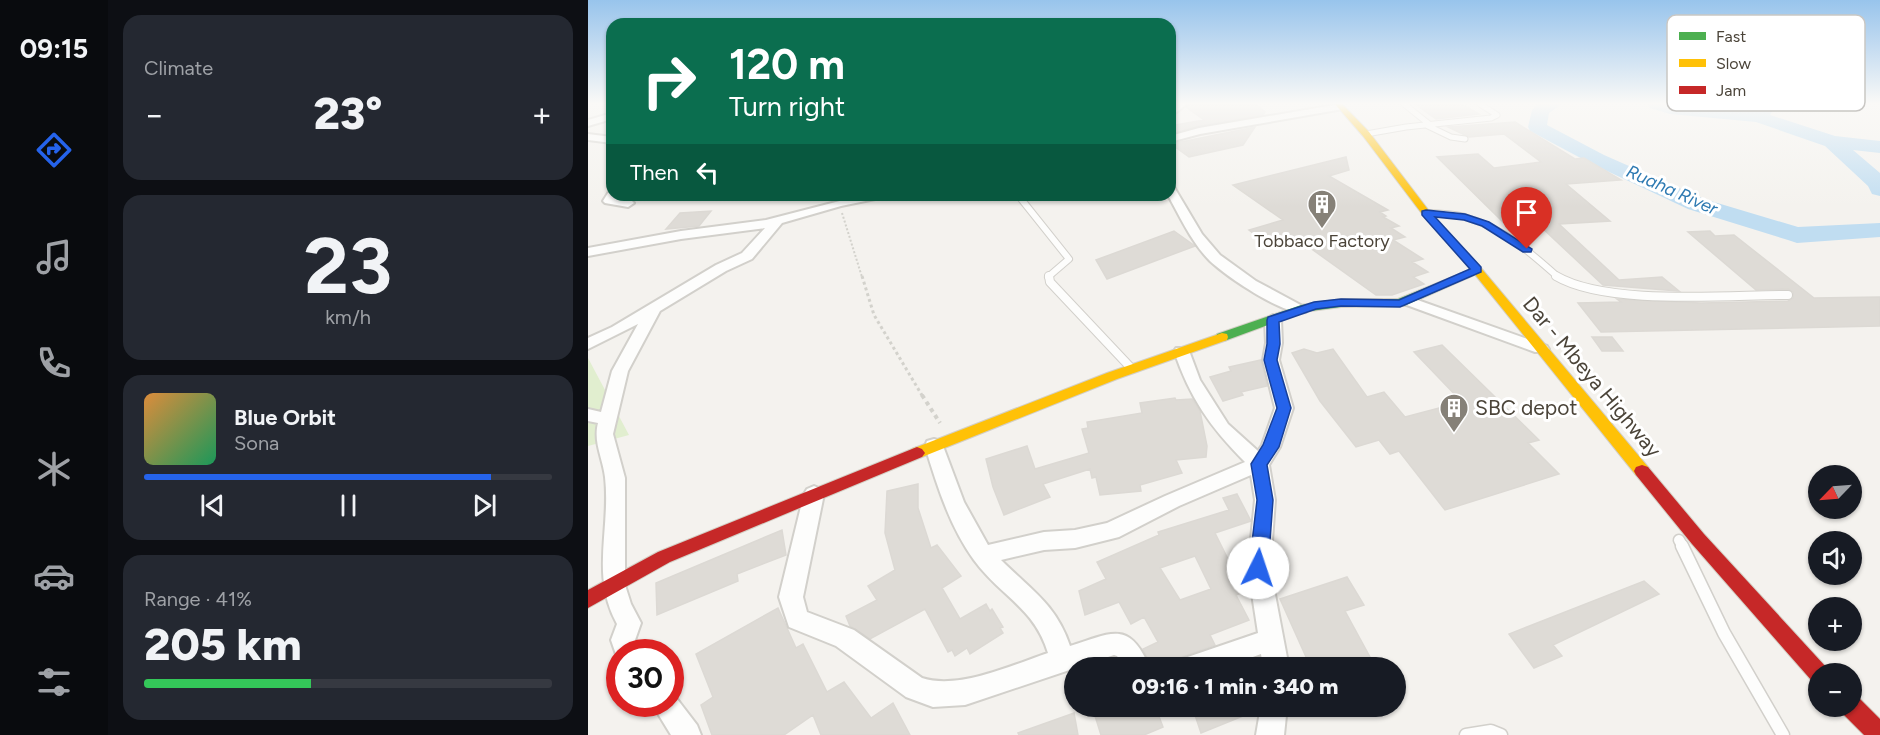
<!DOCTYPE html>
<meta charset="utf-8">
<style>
body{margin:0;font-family:Figtree,sans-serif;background:#242831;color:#f1f3f6;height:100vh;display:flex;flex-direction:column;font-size:22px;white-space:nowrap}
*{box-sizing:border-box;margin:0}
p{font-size:20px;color:#9ea1a6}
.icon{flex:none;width:33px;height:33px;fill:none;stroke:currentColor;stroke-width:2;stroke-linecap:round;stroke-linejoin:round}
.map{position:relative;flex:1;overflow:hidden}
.panel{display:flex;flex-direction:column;gap:15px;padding:15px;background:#0d0f14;width:480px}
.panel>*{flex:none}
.hud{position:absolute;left:18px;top:18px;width:570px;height:183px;border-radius:18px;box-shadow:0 2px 4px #0004;background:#0b6e4f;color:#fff;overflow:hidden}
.needle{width:39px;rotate:245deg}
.tools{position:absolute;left:1220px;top:465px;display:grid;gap:12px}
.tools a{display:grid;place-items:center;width:54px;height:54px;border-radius:50%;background:#171b24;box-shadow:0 2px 4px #0004;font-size:30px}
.speed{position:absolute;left:18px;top:639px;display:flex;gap:12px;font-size:30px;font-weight:700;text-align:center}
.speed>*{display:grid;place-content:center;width:78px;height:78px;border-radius:50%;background:#171b24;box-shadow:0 2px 4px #0004;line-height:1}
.speed .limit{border:9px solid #d22;background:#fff;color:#111}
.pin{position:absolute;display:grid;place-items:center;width:51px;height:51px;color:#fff;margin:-62px -26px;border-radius:50% 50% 50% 0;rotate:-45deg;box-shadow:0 0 6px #0007}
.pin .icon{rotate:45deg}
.me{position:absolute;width:66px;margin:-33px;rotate:4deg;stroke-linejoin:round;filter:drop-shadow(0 0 4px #0008)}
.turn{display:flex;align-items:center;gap:21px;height:126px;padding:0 24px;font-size:27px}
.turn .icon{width:78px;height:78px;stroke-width:2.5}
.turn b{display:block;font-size:42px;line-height:51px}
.then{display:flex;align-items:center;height:57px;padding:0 24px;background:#0003;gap:12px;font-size:22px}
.big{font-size:45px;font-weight:800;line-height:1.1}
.panel .tile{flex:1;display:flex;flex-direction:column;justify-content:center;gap:9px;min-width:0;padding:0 21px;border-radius:18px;background:#242831}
.panel .dial{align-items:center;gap:0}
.dial b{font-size:78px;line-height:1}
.song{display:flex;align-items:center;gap:18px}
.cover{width:72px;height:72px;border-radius:9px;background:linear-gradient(135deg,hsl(30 70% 55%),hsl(150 70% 35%))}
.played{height:6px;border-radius:3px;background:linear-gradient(90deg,#2563eb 85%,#363941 85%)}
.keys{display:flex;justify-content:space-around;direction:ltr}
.heat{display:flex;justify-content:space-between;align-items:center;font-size:33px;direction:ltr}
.charge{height:9px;border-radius:4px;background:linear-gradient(90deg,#34c759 41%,#363941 0)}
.trip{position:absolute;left:476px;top:657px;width:342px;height:60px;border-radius:30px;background:#171b24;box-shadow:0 2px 4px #0004;font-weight:800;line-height:60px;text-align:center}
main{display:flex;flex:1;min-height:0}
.tabs{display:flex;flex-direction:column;width:108px;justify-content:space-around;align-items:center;background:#090b0e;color:#9ea1a6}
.tabs .icon{width:42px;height:42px}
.tabs .selected{color:#2563eb}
.tabs b{font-size:27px;color:#f1f3f6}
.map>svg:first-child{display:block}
.green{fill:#e1eecf}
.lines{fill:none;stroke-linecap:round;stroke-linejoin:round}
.river{fill:#c0ddf1;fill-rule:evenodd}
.building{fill:#dedbd6;stroke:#dcd9d4;stroke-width:1.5;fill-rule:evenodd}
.lane-far4-casing{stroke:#d2d0cb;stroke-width:7}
.lane-far3-casing{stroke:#d2d0cb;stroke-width:8}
.lane-far2-casing{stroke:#d2d0cb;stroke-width:10}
.lane-far1-casing{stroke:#d2d0cb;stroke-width:13}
.lane-casing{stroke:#d2d0cb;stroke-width:15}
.street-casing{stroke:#d2d0cb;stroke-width:4}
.fast-casing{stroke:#d3cfc5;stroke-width:2}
.slow-casing{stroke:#d3cfc5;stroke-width:2}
.jam-casing{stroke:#d3cfc5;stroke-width:2}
.path-far2{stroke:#d3d2cc;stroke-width:2;stroke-dasharray:2 2;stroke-linecap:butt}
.path-far1{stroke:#d3d2cc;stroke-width:3;stroke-dasharray:3 3;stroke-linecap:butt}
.path{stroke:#d3d2cc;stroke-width:4;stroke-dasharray:4 4;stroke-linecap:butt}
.lane-far4{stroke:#fdfdfc;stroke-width:5}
.lane-far3{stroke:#fdfdfc;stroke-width:6}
.lane-far2{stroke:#fdfdfc;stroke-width:8}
.lane-far1{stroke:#fdfdfc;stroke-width:10}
.lane{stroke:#fdfdfc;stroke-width:12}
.street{fill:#fdfdfc;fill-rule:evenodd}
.fast{fill:#4caf50;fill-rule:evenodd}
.slow{fill:#ffc107;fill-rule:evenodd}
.jam{fill:#c62828;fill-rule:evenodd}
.route{fill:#2563eb;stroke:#184099;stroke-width:1.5}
.labels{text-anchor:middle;stroke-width:6;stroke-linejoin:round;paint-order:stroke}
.far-water-label{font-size:18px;font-style:italic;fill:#2e7ab2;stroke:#fff}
.far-poi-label{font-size:18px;fill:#4b4439;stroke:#fff}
.street-label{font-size:21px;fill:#4b4439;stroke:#fff}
.poi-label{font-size:21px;fill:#4b4439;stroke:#fff;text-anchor:start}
.key{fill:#fff;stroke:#c9c7c4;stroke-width:1.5}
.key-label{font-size:16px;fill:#4b4439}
</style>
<main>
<nav class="tabs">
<b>09:15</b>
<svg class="icon selected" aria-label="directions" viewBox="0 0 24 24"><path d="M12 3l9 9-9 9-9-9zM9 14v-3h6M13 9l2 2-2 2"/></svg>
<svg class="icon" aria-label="music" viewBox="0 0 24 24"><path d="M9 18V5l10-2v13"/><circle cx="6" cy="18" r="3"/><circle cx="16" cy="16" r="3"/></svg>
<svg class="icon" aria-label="phone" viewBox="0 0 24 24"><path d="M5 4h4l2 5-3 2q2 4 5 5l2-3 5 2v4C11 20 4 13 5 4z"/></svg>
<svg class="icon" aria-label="climate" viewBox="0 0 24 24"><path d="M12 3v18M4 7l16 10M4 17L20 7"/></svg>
<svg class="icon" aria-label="car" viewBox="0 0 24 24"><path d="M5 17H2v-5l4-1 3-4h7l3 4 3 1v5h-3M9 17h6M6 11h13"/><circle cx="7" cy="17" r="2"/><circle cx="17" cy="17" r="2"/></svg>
<svg class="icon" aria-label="filters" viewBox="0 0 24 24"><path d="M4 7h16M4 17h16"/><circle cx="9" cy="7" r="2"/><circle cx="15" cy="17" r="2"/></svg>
</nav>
<section class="panel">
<div class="tile"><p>Climate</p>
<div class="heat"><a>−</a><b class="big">23°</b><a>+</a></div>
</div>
<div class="tile dial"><b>23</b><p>km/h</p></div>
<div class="tile">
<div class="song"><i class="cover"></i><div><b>Blue Orbit</b><p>Sona</p></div></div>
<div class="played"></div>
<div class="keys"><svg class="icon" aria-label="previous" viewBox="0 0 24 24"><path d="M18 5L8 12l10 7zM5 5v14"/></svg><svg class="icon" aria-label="pause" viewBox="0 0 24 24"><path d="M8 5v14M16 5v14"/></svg><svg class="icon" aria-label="next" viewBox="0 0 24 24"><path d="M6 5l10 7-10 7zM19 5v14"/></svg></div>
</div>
<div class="tile"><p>Range · 41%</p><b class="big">205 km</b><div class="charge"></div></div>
</section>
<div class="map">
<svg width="1292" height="735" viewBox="0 0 1292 735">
<rect width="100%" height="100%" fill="#f4f2ee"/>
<path class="green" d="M0,358L41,435L0,446Z"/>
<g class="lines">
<path class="river" d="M950,104H974L961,113L959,125L1016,155L1116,199L1210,227L1292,223V237L1209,243L1200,240L1100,209L1002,163L942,131L940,127L944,110Z
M1059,104H1090L1166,111L1171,104H1189L1182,115L1247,136L1292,141V153L1265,150L1292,173V196L1284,194L1280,186L1237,146L1168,122L1082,114L1062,108Z"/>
</g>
<path class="building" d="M601,104H668L677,112L675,115L611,126L582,134V126L616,120L598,107Z
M827,104H874L891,114L848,119Z
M927,122L987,159L996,158L1033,180L978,184L1022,221L971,224L1031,280L1074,277L1091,291L1015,285L952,226L922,229L849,157L890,154L906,168L953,162L916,134L881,137L860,127Z
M667,127L655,145L601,157L583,144Z
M758,157L761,170L741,176L800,210L792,212L798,216L795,217L811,226L803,228L817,237L805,240L835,259L824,262L840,272L825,277L836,284L804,295H788L711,240L685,248L661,230L695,220L645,185Z
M123,211L111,226L78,229L92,213Z
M586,231L607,246L519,279L508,260Z
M1122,231L1127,236L1146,235L1226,298L1292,297V326L1013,332L990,303L1033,302L1029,299L1113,303L1200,301L1205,298V292L1200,289L1168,290L1100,232Z
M1004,337H1024L1035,351H1014Z
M854,345L951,440L940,443L971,474L857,510L811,451L802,454L791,440L768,447L732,401L704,353L716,349L729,353L745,349L779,397L796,392L817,417L874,402L826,352Z
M673,360L679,386L653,392L655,395L635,401L622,377L643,371L641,367Z
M587,398L588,400L604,399L612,411L619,446L618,457L588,460L594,473L552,485L553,491L512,495L508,477L504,478L502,469L455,484L462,497L416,515L405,487L398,459L439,446L447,469L501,453L494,429L500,428L499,422L554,413L552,403Z
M330,484V508L343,548L349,545L373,576L354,588L372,619L398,604L402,611L404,609L415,627L412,628L415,633L382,654L379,648L367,656L364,650L360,652L337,609L282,639L262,626L258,616L289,600L280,586L307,570L297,533L299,491Z
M649,494L663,521L627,533L640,559L644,558L661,588V590L648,595L661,620L622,635L627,645L590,658L586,666L564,668L555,649L570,642L556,617L543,624L531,602L497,615L491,591L518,579L509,562L571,535L570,532L641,510L635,498ZM607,556L623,589L592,600L572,568Z
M194,530L198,555L149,574L150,581L69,615L68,583Z
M759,577L776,605L757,611L788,668H723L692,599Z
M1056,581L1071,594L965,645L974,656L946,668L921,634Z
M190,608L208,648L215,644L239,692L256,682L283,718L305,703L322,735H233L225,715L196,735H124L113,705L125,697L108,654Z
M528,706H567L575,727L556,735H513L507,716Z
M604,706H671L670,710L613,733Z
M486,713L490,735H431L430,733Z"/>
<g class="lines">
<g class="lane-far4-casing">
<path id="lane-far4" d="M816,104L841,124
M838,125L863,137L877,139
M778,134L818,127L903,118L909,115L892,104"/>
</g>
<g class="lane-far3-casing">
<path id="lane-far3" d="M430,195L481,259L460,277
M842,213C854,214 868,214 880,218C915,228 943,253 970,277"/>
</g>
<g class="lane-far2-casing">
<path id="lane-far2" d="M461,276L462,282L544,369
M968,276C1019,306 1139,295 1200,295"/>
</g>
<g class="lane-far1-casing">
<path id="lane-far1" d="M1091,540L1095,547"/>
</g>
<g class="lane-casing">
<path id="lane" d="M1094,546L1136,633L1195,735
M878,735L903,731L913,735"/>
</g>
<g class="street-casing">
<path id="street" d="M589,104H599L582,117V110Z
M752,104L756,107L755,109L612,134L582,142V136L611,128Z
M24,113V119L0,126V120Z
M0,134L24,137V143L0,140Z
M582,186L586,187L614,234L632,255L668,281L720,309L718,312C697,317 638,276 622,261C604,243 592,217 580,195H582Z
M24,192V195H30L28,198L44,201L46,203L40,207L17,203L15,201L20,193Z
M275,195H299L297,197L253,206L194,223L164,259L138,271L72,311L40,371L25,434L37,478V585L43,604L53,623L47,640L51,652H32L30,660L23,640L29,624C2,575 23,529 17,477C15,459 5,442 10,423L0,421V409L13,412L24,371L50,324L0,349V338L24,327L128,265L154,253L177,228L93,239L0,256V248L93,231L178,220Z
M821,297L959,346L961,349L959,352H947L816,304L814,301L816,298Z
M685,315L693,320L694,343L691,360L705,408L692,447L681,465L687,500L682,568L701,668H675L673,654L635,668H588L591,660L670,633L660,568L667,500L663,475L591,506L531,537L487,548L456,550L413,560C442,589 468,604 482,646C524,633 541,619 562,668H537L529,656L526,655L377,705L345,707L318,697L248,646L201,627L191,597L216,494L219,489L226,486L233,489L236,494L215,597L219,612L266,630L334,678C371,690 424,665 460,653C446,607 413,597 386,560C362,527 349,486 337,446L339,441L346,439L353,441L355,446L376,502L400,545L456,532L487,530L519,523L577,496L657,462C622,427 602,398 586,351L588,348H600L612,380L640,424L670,451L674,445L687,408L675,360L678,343L677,320Z
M82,693L86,695L109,725L113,735H83L64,704H82Z
M673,706H699L696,735H668Z"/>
</g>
<g class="fast-casing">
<path id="fast" d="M889,267L893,268V272L816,306L753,307L715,312L639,340L634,341L628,337L629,334L713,305L753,299H810Z"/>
</g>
<g class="slow-casing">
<path id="slow" d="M747,104H754L781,132L841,211L893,268L1060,467L1062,471L1060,475L1054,477L1048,475L885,272L835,215L775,136Z
M634,333L639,334L640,337L639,340L529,379L334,457H324L321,453L324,449L519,373Z"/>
</g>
<g class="jam-casing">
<path id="jam" d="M329,447L334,449L337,453L334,457L82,562L0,608V590L70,552Z
M1054,465L1060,467L1116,534L1238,667L1241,674H1230V684L1224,681L1104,544L1048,475L1046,471L1048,467Z
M1263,695L1271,698L1292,719V735H1276L1255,714L1252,706H1263Z"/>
</g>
<path class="path-far2" d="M254,213L274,277"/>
<path class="path-far1" d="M274,276L286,315L335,397"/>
<path class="path" d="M334,395L352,423"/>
<use href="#lane-far4" class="lane-far4"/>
<use href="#lane-far3" class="lane-far3"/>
<use href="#lane-far2" class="lane-far2"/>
<use href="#lane-far1" class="lane-far1"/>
<use href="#lane" class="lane"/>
<use href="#street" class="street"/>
<use href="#fast" class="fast"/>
<use href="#slow" class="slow"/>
<use href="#jam" class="jam"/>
</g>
<linearGradient id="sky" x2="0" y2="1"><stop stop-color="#98c4ec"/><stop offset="0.5" stop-color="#faf9f7"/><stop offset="1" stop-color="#faf9f7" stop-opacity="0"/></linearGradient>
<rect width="1292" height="207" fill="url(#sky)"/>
<path class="route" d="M838,210L877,214L901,222L944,249L943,252H935L894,226L876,220L847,217L893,267V272L812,307L753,306L728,309L691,322L692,344L689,360L703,408L691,447L679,465L685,500L680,568L677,574L670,576L664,574L661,568L669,500L663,464L675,445L689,408L676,360L679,344V320L680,317L726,302L753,299L811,300L882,269L834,215V211Z"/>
<defs>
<g id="building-pin" transform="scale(1.5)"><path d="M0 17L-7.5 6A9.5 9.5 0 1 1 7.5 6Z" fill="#868178" stroke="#fff"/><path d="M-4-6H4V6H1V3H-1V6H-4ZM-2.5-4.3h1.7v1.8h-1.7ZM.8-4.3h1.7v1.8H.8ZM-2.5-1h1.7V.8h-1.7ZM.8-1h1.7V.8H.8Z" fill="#fff"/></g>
</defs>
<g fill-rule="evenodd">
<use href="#building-pin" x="734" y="204"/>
<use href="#building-pin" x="866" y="408"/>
</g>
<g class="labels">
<g class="far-water-label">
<text transform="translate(1084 190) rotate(24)" y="6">Ruaha River</text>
</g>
<g class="far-poi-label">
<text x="734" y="247">Tobbaco Factory</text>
</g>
<g class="street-label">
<text transform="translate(1004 377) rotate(50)" y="7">Dar - Mbeya Highway</text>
</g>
<g class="poi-label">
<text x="887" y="415">SBC depot</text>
</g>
</g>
<rect x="1079" y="15" width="198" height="96" rx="9" class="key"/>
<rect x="1091" y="32" width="27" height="8" fill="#4caf50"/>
<rect x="1091" y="59" width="27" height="8" fill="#ffc107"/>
<rect x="1091" y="86" width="27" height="8" fill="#c62828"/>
<g class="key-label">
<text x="1128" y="42">Fast</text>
<text x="1128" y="69">Slow</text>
<text x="1128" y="96">Jam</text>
</g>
</svg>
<div class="tools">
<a><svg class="needle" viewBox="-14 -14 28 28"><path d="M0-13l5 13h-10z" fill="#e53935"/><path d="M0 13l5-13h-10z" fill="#9ea1a6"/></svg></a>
<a><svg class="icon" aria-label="sound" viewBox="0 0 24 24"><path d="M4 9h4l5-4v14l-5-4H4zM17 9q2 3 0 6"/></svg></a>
<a>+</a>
<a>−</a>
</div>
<div class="speed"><div class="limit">30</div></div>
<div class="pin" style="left:939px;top:249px;background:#d93025"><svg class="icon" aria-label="arrive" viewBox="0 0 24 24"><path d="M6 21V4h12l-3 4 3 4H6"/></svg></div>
<svg class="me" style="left:670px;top:568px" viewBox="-20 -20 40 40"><circle r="19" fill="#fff"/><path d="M0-13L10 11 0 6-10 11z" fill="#2563eb"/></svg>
<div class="trip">09:16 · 1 min · 340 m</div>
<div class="hud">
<div class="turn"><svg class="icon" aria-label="right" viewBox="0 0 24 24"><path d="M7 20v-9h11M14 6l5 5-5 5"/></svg><div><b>120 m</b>Turn right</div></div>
<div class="then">Then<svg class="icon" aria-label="left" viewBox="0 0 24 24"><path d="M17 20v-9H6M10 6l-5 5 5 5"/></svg></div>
</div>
</div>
</main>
